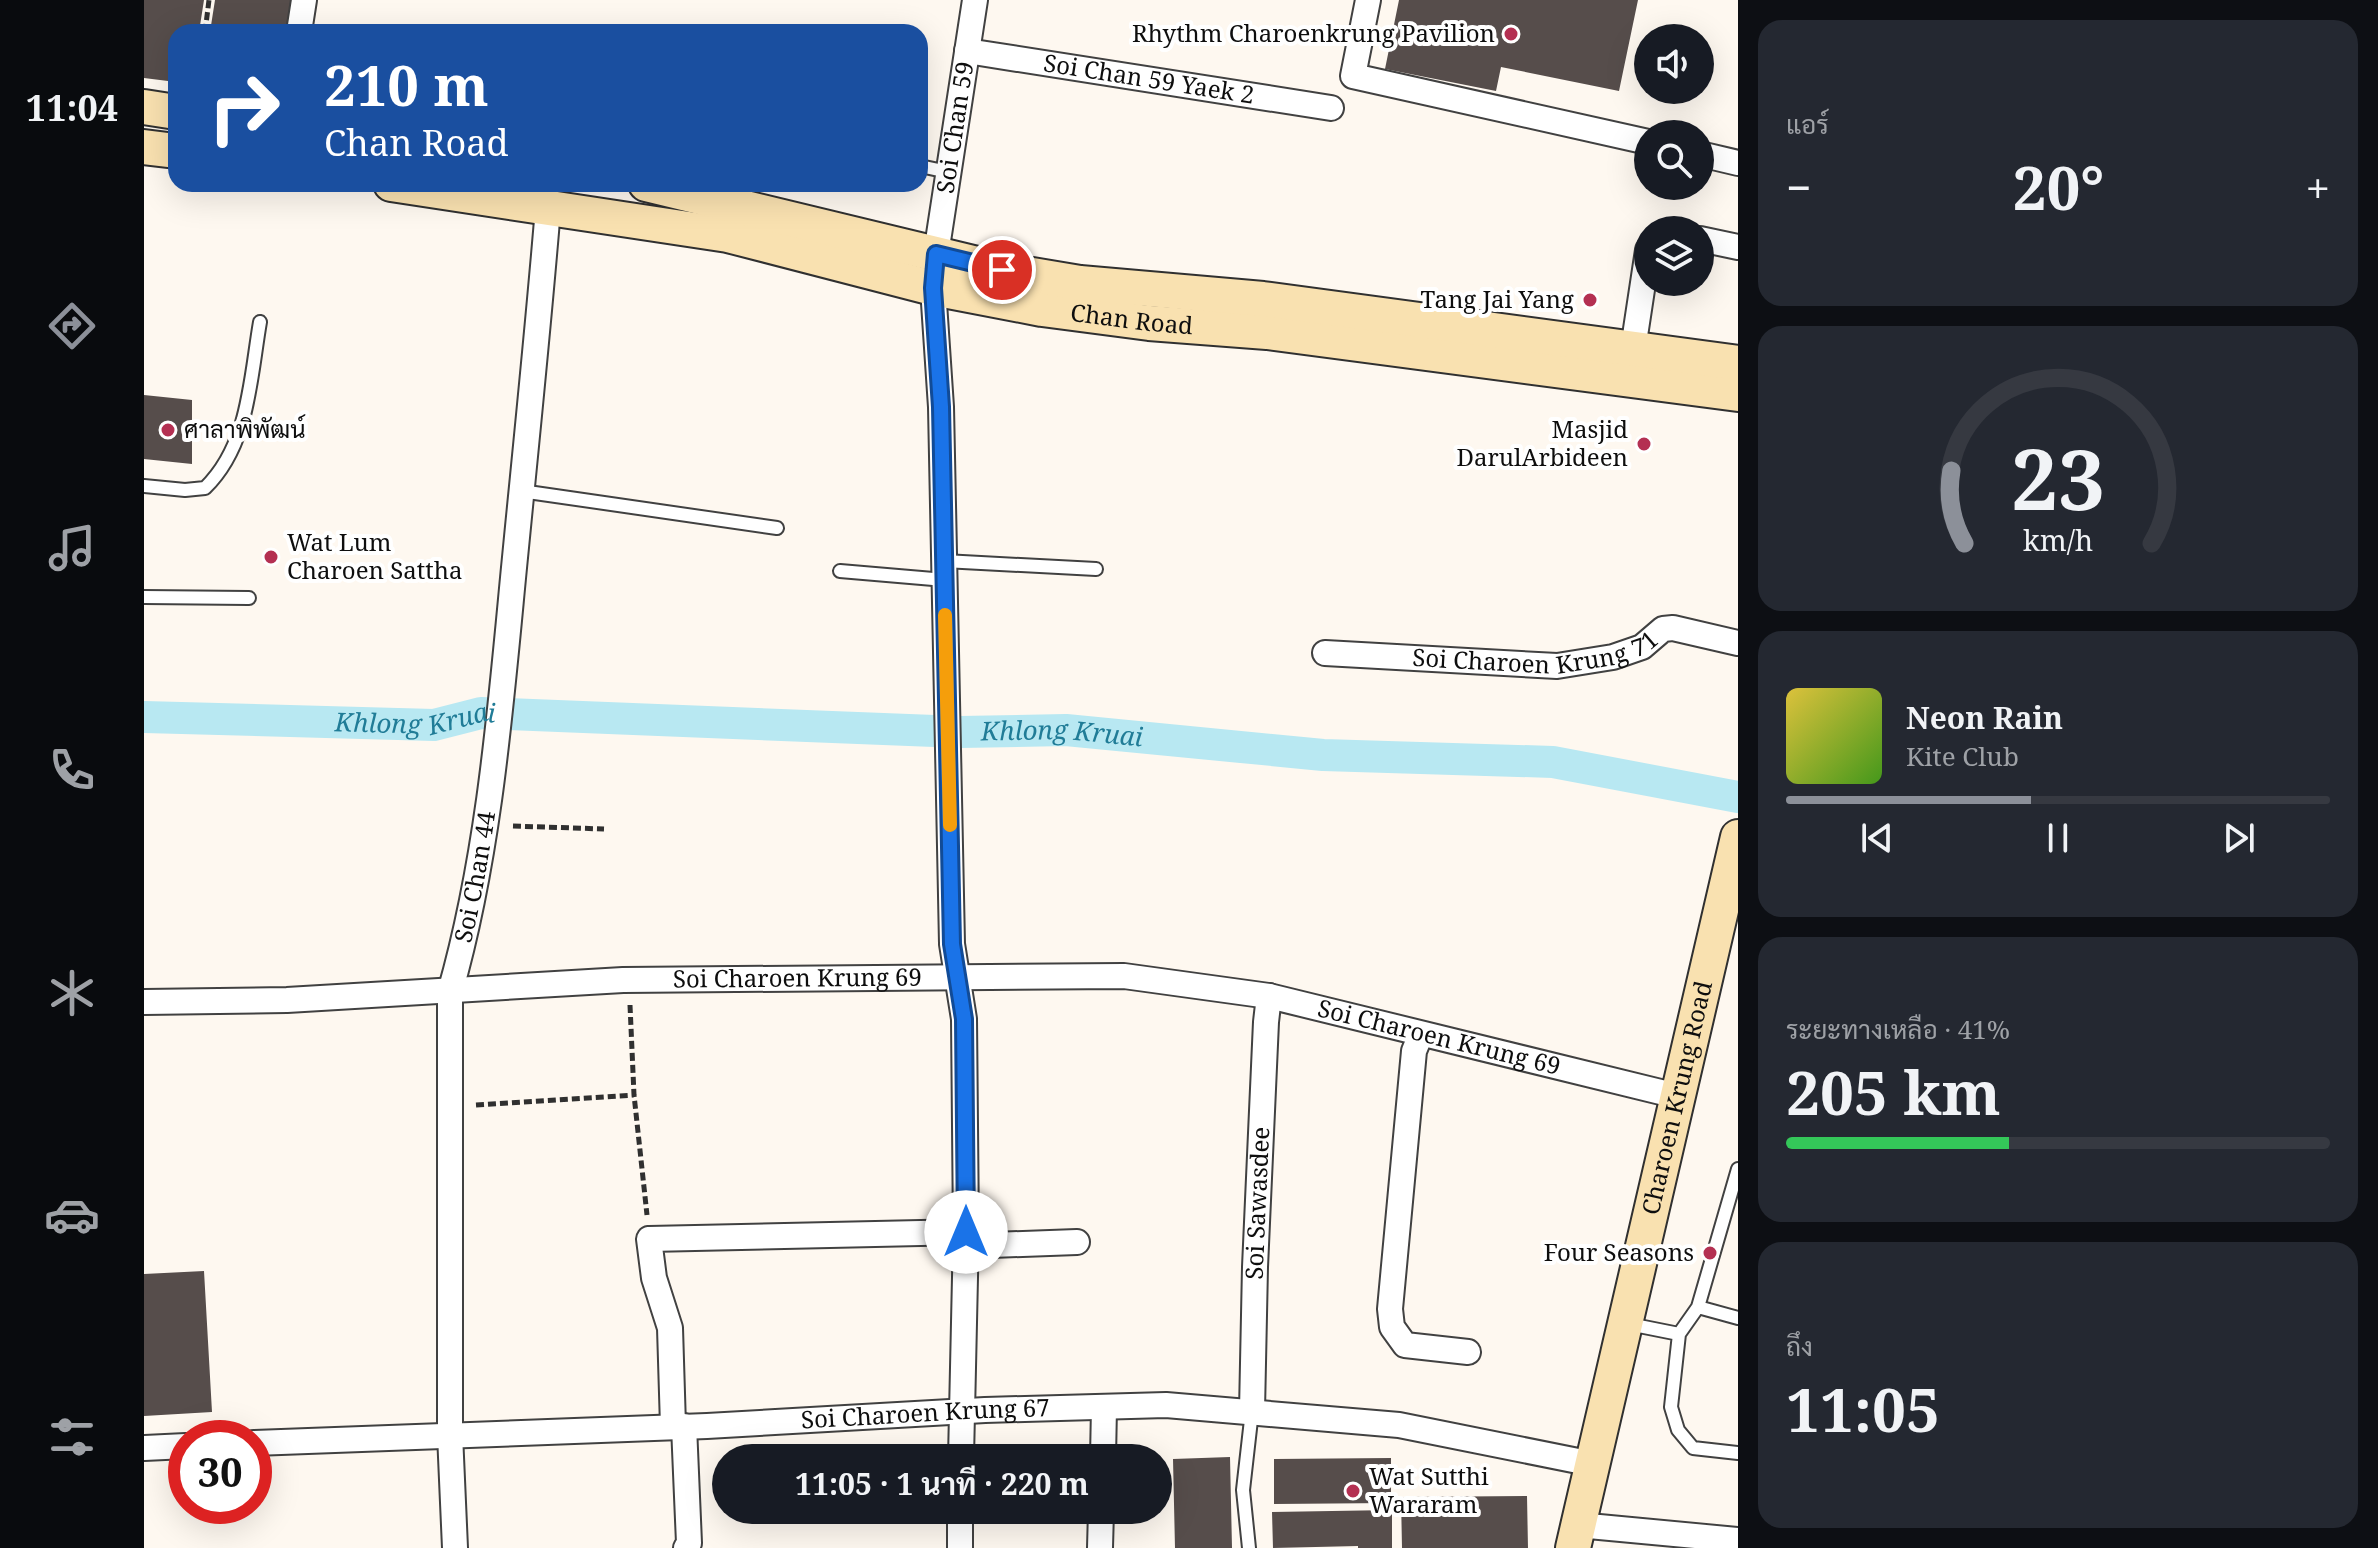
<!DOCTYPE html>
<html lang="th">
<meta charset="utf-8">
<style>
body{margin:0;font-family:"Noto Serif",Sarabun,serif;background:#242831;color:#f1f3f6;height:100vh;display:flex;flex-direction:column;font-size:30px;white-space:nowrap}
*{box-sizing:border-box;margin:0}
p{font-size:26px;color:#9ea1a6}
.icon{flex:none;width:44px;height:44px;fill:none;stroke:currentColor;stroke-width:2;stroke-linecap:round;stroke-linejoin:round}
.map{position:relative;flex:1;overflow:hidden}
.side{display:flex;flex-direction:column;gap:20px;padding:20px;background:#0d0f14;width:640px}
.side>*{flex:none}
.banner{position:absolute;left:24px;top:24px;width:760px;height:168px;border-radius:24px;box-shadow:0 8px 32px #0002;background:#1a4fa0;color:#fff;overflow:hidden}
.controls{position:absolute;left:1490px;top:24px;display:grid;gap:16px}
.controls a{display:grid;place-items:center;width:80px;height:80px;border-radius:50%;background:#171b24;box-shadow:0 8px 32px #0002;font-size:40px}
.speed{position:absolute;left:24px;top:1420px;display:flex;gap:16px;font-size:40px;font-weight:700;text-align:center}
.speed>*{display:grid;place-content:center;width:104px;height:104px;border-radius:50%;background:#171b24;box-shadow:0 8px 32px #0002;line-height:1}
.speed .limit{border:12px solid #d22;background:#fff;color:#111}
.pin{position:absolute;display:grid;place-items:center;width:68px;height:68px;color:#fff;margin:-34px;border:4px solid #fff;border-radius:50%;box-shadow:0 2px 8px #0007}
.me{position:absolute;width:88px;margin:-44px;rotate:0deg;stroke-linejoin:round;filter:drop-shadow(0 0 6px #0008)}
.turn{display:flex;align-items:center;gap:28px;height:168px;padding:0 24px;font-size:36px}
.turn .icon{width:104px;height:104px;stroke-width:2.5}
.turn b{display:block;font-size:56px;line-height:68px}
.big{font-size:60px;font-weight:700;line-height:1.1}
.side .widget{flex:1;display:flex;flex-direction:column;justify-content:center;gap:12px;min-width:0;padding:0 28px;border-radius:24px;background:#242831}
.side .dial{align-items:center;gap:0}
.dial svg{height:208px;overflow:visible;fill:none;stroke:#363941;stroke-width:7;stroke-linecap:round;text-anchor:middle}
.dial text{fill:#f1f3f6;stroke:none}
.song{display:flex;align-items:center;gap:24px}
.cover{width:96px;height:96px;border-radius:12px;background:linear-gradient(135deg,hsl(50 70% 55%),hsl(100 70% 35%))}
.played{height:8px;border-radius:4px;background:linear-gradient(90deg,#8c9099 45%,#363941 45%)}
.keys{display:flex;justify-content:space-around;direction:ltr}
.heat{display:flex;justify-content:space-between;align-items:center;font-size:44px;direction:ltr}
.charge{height:12px;border-radius:6px;background:linear-gradient(90deg,#34c759 41%,#363941 0)}
.trip{position:absolute;left:568px;top:1444px;width:460px;height:80px;border-radius:40px;background:#171b24;box-shadow:0 8px 32px #0002;font-weight:700;line-height:80px;text-align:center}
main{display:flex;flex:1;min-height:0}
.dock{display:flex;flex-direction:column;width:144px;justify-content:space-around;align-items:center;background:#090b0e;color:#9ea1a6}
.dock .icon{width:56px;height:56px}
.dock .current{color:#8c9099}
.dock b{font-size:36px;color:#f1f3f6}
.map>svg:first-child{display:block}
.lines{fill:none;stroke-linecap:round;stroke-linejoin:round}
.canal{stroke:#b8e8f2;stroke-width:32}
.building{fill:#564d4b}
.service-casing{stroke:#414141;stroke-width:16}
.minor-casing{stroke:#414141;stroke-width:28}
.secondary-casing{stroke:#303030;stroke-width:38}
.path{stroke:#303030;stroke-width:5;stroke-dasharray:8 4;stroke-linecap:butt}
.service{stroke:#fff;stroke-width:12}
.minor{stroke:#fff;stroke-width:24}
.secondary{stroke:#f9e1b0;stroke-width:34}
.route-casing{stroke:#114b97;stroke-width:20}
.route{stroke:#1a73e8;stroke-width:14}
.slow{stroke:#f59e0b;stroke-width:14}
.poi-dot{fill:#b43052;stroke:#fff;stroke-width:3}
.labels{text-anchor:middle;stroke-width:8;stroke-linejoin:round;paint-order:stroke}
.poi-label{font-size:24px;fill:#0e0e0e;stroke:#fff;text-anchor:end}
.street-label{font-size:24px;fill:#0e0e0e;stroke:#fff}
.water-label{font-size:26px;font-style:italic;fill:#207c97;stroke:#fff}
</style>
<main>
<nav class="dock">
<b>11:04</b>
<svg class="icon current" aria-label="directions" viewBox="0 0 24 24"><path d="M12 3l9 9-9 9-9-9zM9 14v-3h6M13 9l2 2-2 2"/></svg>
<svg class="icon" aria-label="music" viewBox="0 0 24 24"><path d="M9 18V5l10-2v13"/><circle cx="6" cy="18" r="3"/><circle cx="16" cy="16" r="3"/></svg>
<svg class="icon" aria-label="phone" viewBox="0 0 24 24"><path d="M5 4h4l2 5-3 2q2 4 5 5l2-3 5 2v4C11 20 4 13 5 4z"/></svg>
<svg class="icon" aria-label="climate" viewBox="0 0 24 24"><path d="M12 3v18M4 7l16 10M4 17L20 7"/></svg>
<svg class="icon" aria-label="car" viewBox="0 0 24 24"><path d="M5 17H2v-5l4-1 3-4h7l3 4 3 1v5h-3M9 17h6M6 11h13"/><circle cx="7" cy="17" r="2"/><circle cx="17" cy="17" r="2"/></svg>
<svg class="icon" aria-label="filters" viewBox="0 0 24 24"><path d="M4 7h16M4 17h16"/><circle cx="9" cy="7" r="2"/><circle cx="15" cy="17" r="2"/></svg>
</nav>
<div class="map">
<svg width="1594" height="1548" viewBox="0 0 1594 1548">
<rect width="100%" height="100%" fill="#fef8f0"/>
<g class="lines">
<path class="canal" id="s1" d="M0,717L290,725L337,713L816,732L922,730L1179,755L1409,762L1594,797"/>
</g>
<path class="building" d="M0,0H60L55,32H32V82L0,78Z
M71,0H156L152,32H66Z
M1255,0H1494L1475,91L1357,67L1352,91L1241,69Z
M0,395L48,400V464L0,459Z
M60,1271L68,1412L0,1416V1274Z
M1086,1457L1088,1548H1031L1029,1459Z
M1247,1458V1503L1130,1504V1459Z
M1383,1496L1384,1548H1258L1257,1497Z
M1248,1510V1548H1214V1546L1129,1548L1128,1512Z"/>
<g class="lines">
<g class="service-casing">
<path id="service" d="M776,166L804,172
M0,486L41,490L61,488C105,445 106,380 116,322
M377,491L633,528
M800,561L952,569
M696,571L801,580
M0,597L105,598
M1554,1307L1594,1169
M1485,1324L1535,1334L1554,1307L1594,1318
M1535,1334L1527,1407L1534,1430L1549,1448L1594,1453
M1105,1548L1099,1490L1108,1411"/>
</g>
<g class="minor-casing">
<g id="minor">
<path d="M1224,0L1209,76L1504,142"/>
<path d="M155,32L160,0"/>
<path id="s2" d="M823,51L1187,108"/>
<path d="M1556,154L1594,163"/>
<path d="M1556,239L1594,247"/>
<path id="s3" d="M792,254L831,0"/>
<path d="M789,288L797,407L808,944L820,1019L822,1232L817,1458"/>
<path d="M1489,349L1504,250"/>
<path id="s4" d="M1181,653L1413,666L1469,657L1498,647L1519,629L1529,628L1594,643"/>
<path id="s5" d="M0,1002L143,1000L479,980L980,976L1125,996L1533,1096"/>
<path d="M1277,1034L1270,1051L1246,1309L1248,1327L1261,1345L1324,1352"/>
<path d="M821,1246L933,1242"/>
<path id="s6" d="M1108,1411L1111,1267L1122,1022L1125,996"/>
<path d="M529,1426L526,1328L510,1278L505,1239L822,1232"/>
<path d="M540,1426L545,1543L542,1548"/>
<path id="s7" d="M110,1443L563,1426L841,1410L1022,1405L1255,1425L1449,1464"/>
<path d="M0,1448L42,1446"/>
<path d="M959,1458L960,1407"/>
<path d="M1434,1525L1594,1540"/>
<path id="s8" d="M311,1548L306,1434V992C344,859 356,715 369,578C381,454 394,331 404,208"/>
<path d="M816,1548V1510"/>
<path d="M956,1548L957,1510"/>
</g>
</g>
<g class="secondary-casing">
<g id="secondary">
<path d="M0,107L32,112"/>
<path d="M0,147L32,151"/>
<path id="s9" d="M247,184L584,235L789,288L898,309L1005,323L1123,332L1594,394"/>
<path d="M502,184L858,270L936,283L1119,299L1594,363"/>
<path id="s10" d="M1429,1548L1594,837"/>
</g>
</g>
<path class="path" d="M61,32L65,0
M369,826L460,829
M486,1005L490,1095L503,1215
M332,1105L490,1095"/>
<use href="#service" class="service"/>
<use href="#minor" class="minor"/>
<use href="#secondary" class="secondary"/>
</g>
<g class="lines">
<g class="route-casing">
<path id="route" d="M822,1232L820,1019L808,944L797,407L789,288L792,254L858,270"/>
</g>
<use href="#route" class="route"/>
<path class="slow" d="M801,615L806,825"/>
</g>
<g class="poi-dot">
<circle cx="1367" cy="34" r="8"/>
<circle cx="1446" cy="300" r="8"/>
<circle cx="24" cy="430" r="8"/>
<circle cx="1500" cy="444" r="8"/>
<circle cx="127" cy="557" r="8"/>
<circle cx="1566" cy="1253" r="8"/>
<circle cx="1209" cy="1491" r="8"/>
</g>
<g class="labels">
<g class="poi-label">
<text x="1351" y="42">Rhythm Charoenkrung Pavilion</text>
<text x="1430" y="308">Tang Jai Yang</text>
<text x="40" y="438" text-anchor="start">ศาลาพิพัฒน์</text>
<text x="1484" y="438">Masjid<tspan x="1484" dy="28">DarulArbideen</tspan></text>
<text x="143" y="551" text-anchor="start">Wat Lum<tspan x="143" dy="28">Charoen Sattha</tspan></text>
<text x="1550" y="1261">Four Seasons</text>
<text x="1225" y="1485" text-anchor="start">Wat Sutthi<tspan x="1225" dy="28">Wararam</tspan></text>
</g>
<g class="street-label">
<text dy="8" stroke="none"><textPath href="#s2" startOffset="184">Soi Chan 59 Yaek 2</textPath></text>
<text dy="8" stroke="none"><textPath href="#s3" startOffset="128">Soi Chan 59</textPath></text>
<text dy="8" stroke="none"><textPath href="#s9" startOffset="754">Chan Road</textPath></text>
<text dy="8" stroke="none"><textPath href="#s4" startOffset="212">Soi Charoen Krung 71</textPath></text>
<text dy="8" stroke="none"><textPath href="#s8" startOffset="674">Soi Chan 44</textPath></text>
<text dy="8" stroke="none"><textPath href="#s5" startOffset="654">Soi Charoen Krung 69</textPath></text>
<text dy="8" stroke="none"><textPath href="#s5" startOffset="1302">Soi Charoen Krung 69</textPath></text>
<text dy="8" stroke="none"><textPath href="#s10" startOffset="462">Charoen Krung Road</textPath></text>
<text dy="8" stroke="none"><textPath href="#s6" startOffset="208">Soi Sawasdee</textPath></text>
<text dy="8" stroke="none"><textPath href="#s7" startOffset="672">Soi Charoen Krung 67</textPath></text>
</g>
<g class="water-label">
<text dy="9" stroke="none"><textPath href="#s1" startOffset="272">Khlong Kruai</textPath></text>
<text dy="9" stroke="none"><textPath href="#s1" startOffset="920">Khlong Kruai</textPath></text>
</g>
</g>
</svg>
<div class="controls">
<a><svg class="icon" aria-label="sound" viewBox="0 0 24 24"><path d="M4 9h4l5-4v14l-5-4H4zM17 9q2 3 0 6"/></svg></a>
<a><svg class="icon" aria-label="search" viewBox="0 0 24 24"><circle cx="10" cy="10" r="6"/><path d="M15 15l6 6"/></svg></a>
<a><svg class="icon" aria-label="layers" viewBox="0 0 24 24"><path d="M12 4l9 5-9 5-9-5zM3 14l9 5 9-5"/></svg></a>
</div>
<div class="speed"><div class="limit">30</div></div>
<div class="pin" style="left:858px;top:270px;background:#d93025"><svg class="icon" aria-label="arrive" viewBox="0 0 24 24"><path d="M6 21V4h12l-3 4 3 4H6"/></svg></div>
<svg class="me" style="left:822px;top:1232px" viewBox="-20 -20 40 40"><circle r="19" fill="#fff"/><path d="M0-13L10 11 0 6-10 11z" fill="#1a73e8"/></svg>
<div class="trip">11:05 · 1 นาที · 220 m</div>
<div class="banner">
<div class="turn"><svg class="icon" aria-label="right" viewBox="0 0 24 24"><path d="M7 20v-9h11M14 6l5 5-5 5"/></svg><div><b>210 m</b>Chan Road</div></div>
</div>
</div>
<section class="side">
<div class="widget"><p>แอร์</p>
<div class="heat"><a>−</a><b class="big">20°</b><a>+</a></div>
</div>
<div class="widget dial"><svg viewBox="0 0 100 80">
<path d="M14 69A42 42 0 1 1 86 69"/>
<path d="M14 69A42 42 0 0 1 9 41" stroke="#8c9099"/>
<text x="50" y="56" font-size="32" font-weight="700">23</text>
<text x="50" y="72" font-size="11">km/h</text>
</svg></div>
<div class="widget">
<div class="song"><i class="cover"></i><div><b>Neon Rain</b><p>Kite Club</p></div></div>
<div class="played"></div>
<div class="keys"><svg class="icon" aria-label="previous" viewBox="0 0 24 24"><path d="M18 5L8 12l10 7zM5 5v14"/></svg><svg class="icon" aria-label="pause" viewBox="0 0 24 24"><path d="M8 5v14M16 5v14"/></svg><svg class="icon" aria-label="next" viewBox="0 0 24 24"><path d="M6 5l10 7-10 7zM19 5v14"/></svg></div>
</div>
<div class="widget"><p>ระยะทางเหลือ · 41%</p><b class="big">205 km</b><div class="charge"></div></div>
<div class="widget"><p>ถึง</p><b class="big">11:05</b></div>
</section>
</main>
